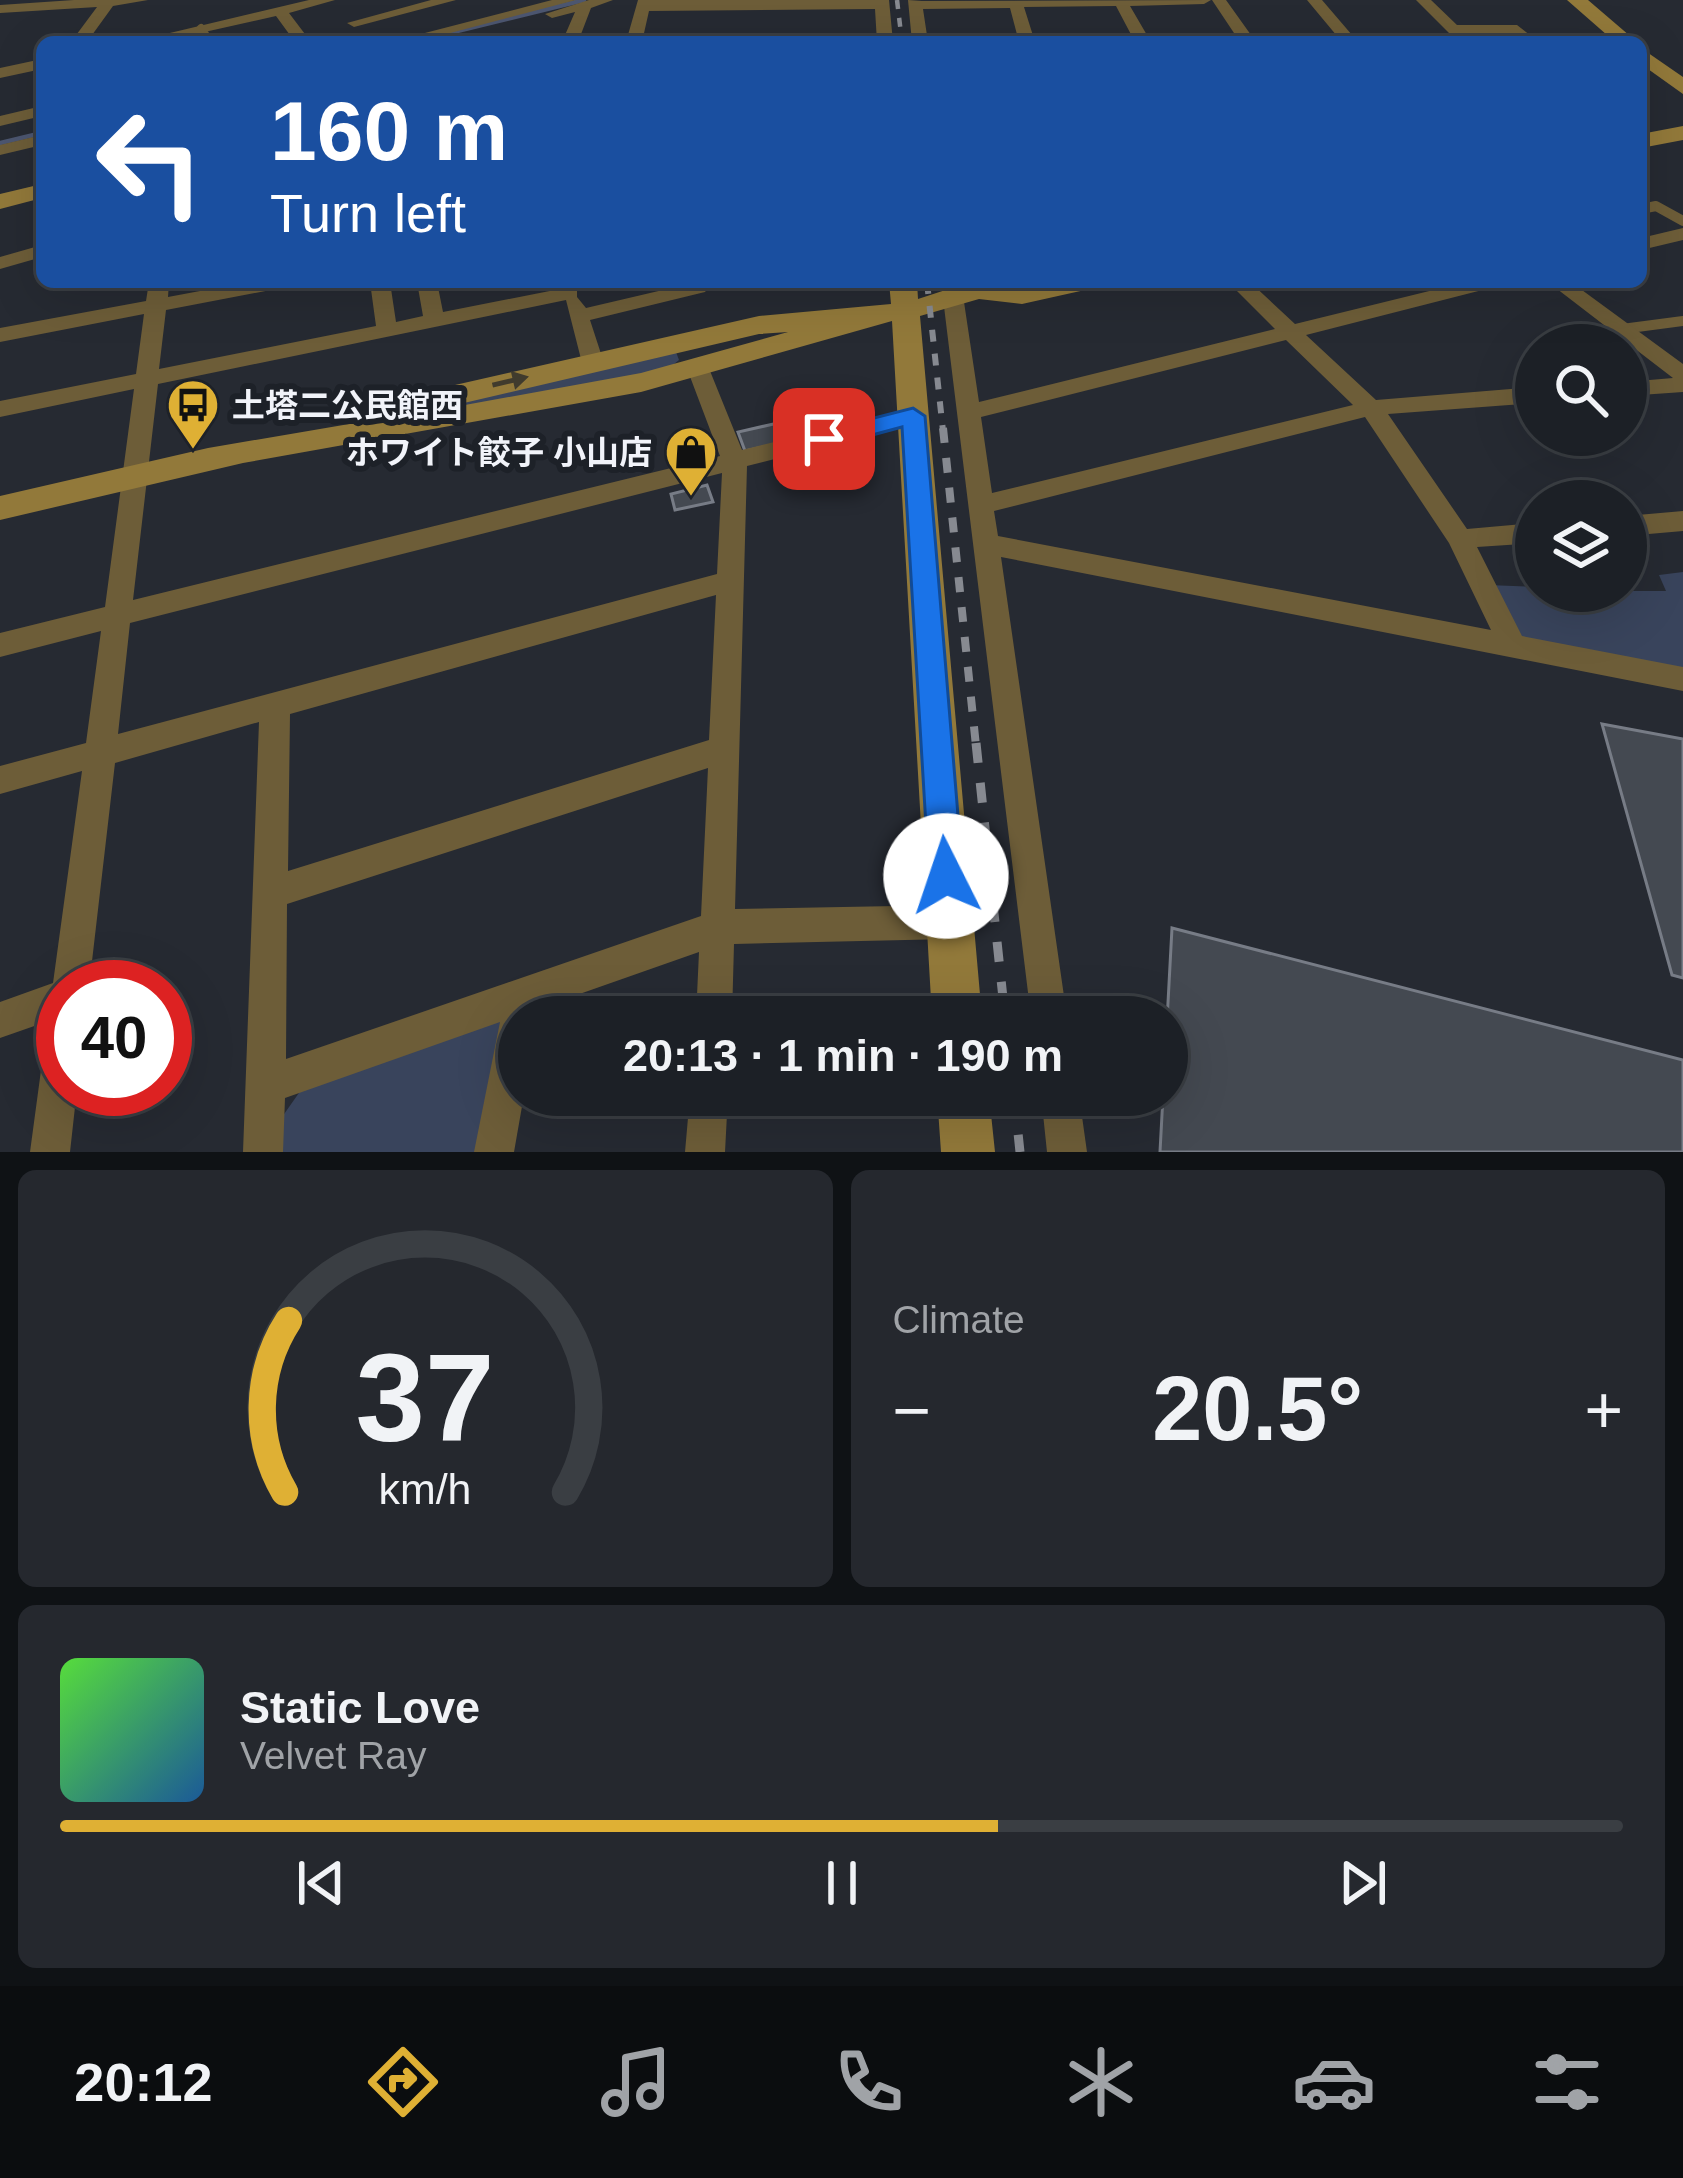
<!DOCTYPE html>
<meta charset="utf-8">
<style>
body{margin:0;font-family:Arial,"Noto Sans JP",sans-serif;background:#25282e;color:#f1f3f6;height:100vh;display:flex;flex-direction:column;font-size:45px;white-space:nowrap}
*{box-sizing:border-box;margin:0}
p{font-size:39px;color:#a0a3a7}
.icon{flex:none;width:66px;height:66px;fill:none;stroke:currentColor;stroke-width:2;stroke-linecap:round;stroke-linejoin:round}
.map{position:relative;height:1152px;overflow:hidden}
.drawer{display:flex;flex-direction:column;gap:18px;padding:18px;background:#0f1215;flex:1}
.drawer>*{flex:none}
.hud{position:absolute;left:36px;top:36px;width:1611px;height:252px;border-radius:18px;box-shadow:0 12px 48px #0002,0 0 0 3px #3a3e43;background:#1a4fa0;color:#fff;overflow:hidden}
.controls{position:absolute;left:1515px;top:324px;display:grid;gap:24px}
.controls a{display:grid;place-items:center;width:132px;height:132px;border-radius:50%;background:#1c2026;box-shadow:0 12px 48px #0002,0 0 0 3px #3a3e43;font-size:60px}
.speed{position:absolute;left:36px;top:960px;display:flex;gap:24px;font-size:60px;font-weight:700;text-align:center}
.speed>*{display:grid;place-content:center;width:156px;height:156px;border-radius:50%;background:#1c2026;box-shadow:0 12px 48px #0002,0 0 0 3px #3a3e43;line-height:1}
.speed .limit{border:18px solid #d22;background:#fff;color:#111}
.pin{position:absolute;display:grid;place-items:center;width:102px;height:102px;color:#fff;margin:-51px;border-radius:24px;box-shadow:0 6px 18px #0006}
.me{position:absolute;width:132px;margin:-66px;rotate:356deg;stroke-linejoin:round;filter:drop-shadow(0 0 9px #0008)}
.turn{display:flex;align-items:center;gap:42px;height:252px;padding:0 36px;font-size:54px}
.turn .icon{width:156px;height:156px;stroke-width:2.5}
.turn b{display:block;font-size:84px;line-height:102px}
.big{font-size:90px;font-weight:800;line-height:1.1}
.drawer .widget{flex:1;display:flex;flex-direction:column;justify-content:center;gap:18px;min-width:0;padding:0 42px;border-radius:18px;background:#25282e}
.drawer .dial{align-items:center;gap:0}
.dial svg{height:312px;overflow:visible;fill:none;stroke:#3a3e43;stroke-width:7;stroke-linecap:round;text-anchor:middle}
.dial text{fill:#f1f3f6;stroke:none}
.song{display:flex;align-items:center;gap:36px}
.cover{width:144px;height:144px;border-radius:18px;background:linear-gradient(135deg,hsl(110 70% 55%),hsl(210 70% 35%))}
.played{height:12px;border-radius:6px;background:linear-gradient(90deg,#dfb034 60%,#3a3e43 60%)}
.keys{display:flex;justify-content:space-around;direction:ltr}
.heat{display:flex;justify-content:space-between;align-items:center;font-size:66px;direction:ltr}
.drawer .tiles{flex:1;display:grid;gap:18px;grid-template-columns:1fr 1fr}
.widget:last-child{grid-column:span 2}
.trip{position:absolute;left:498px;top:996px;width:690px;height:120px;border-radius:60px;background:#1c2026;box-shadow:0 12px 48px #0002,0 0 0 3px #3a3e43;font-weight:800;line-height:120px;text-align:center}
.dock{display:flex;height:192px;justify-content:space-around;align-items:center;background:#0b0d0f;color:#a0a3a7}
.dock .icon{width:84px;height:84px}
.dock .current{color:#dfb034}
.dock b{font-size:54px;color:#f1f3f6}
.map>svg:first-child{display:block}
.green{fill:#39445c}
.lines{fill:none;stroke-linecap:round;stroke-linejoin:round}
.stream{stroke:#4c5670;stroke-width:4.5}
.building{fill:#444951;stroke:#777c86;stroke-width:3}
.lane-far1{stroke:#6d5d38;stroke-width:8}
.lane{stroke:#6d5d38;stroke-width:10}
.street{fill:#6d5d38;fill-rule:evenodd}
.secondary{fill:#92793a;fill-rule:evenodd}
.rail-far3{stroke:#878a91;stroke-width:4.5;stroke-dasharray:9 9;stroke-linecap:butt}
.rail-far2{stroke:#878a91;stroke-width:6;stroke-dasharray:12 12;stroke-linecap:butt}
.rail-far1{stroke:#878a91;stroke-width:8;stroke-dasharray:15 15;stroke-linecap:butt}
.rail{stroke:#878a91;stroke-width:9;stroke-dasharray:20 20;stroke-linecap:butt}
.oneway{fill:#403b2d}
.route{fill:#1a73e8;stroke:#114b97;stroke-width:3}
.labels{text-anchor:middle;stroke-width:12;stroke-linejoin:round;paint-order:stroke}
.poi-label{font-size:33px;font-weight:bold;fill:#f1f3f9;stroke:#1d2128;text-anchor:start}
</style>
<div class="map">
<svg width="1683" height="1152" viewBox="0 0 1683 1152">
<rect width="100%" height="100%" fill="#262a32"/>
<path class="green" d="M676,352L679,360L669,368L370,430V420L448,398Z
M1683,572V674L1515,642L1488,585L1536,587V591H1666L1659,575Z
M500,1019L511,1029L487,1152H281L282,1117L301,1090Z"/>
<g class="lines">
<path class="stream" d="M445,34L584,0
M0,143L42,133"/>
</g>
<path class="building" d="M778,423L786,442L745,451L738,432Z
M707,485L713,502L675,510L671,494Z
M1602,724L1683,739V978L1672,975Z
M1172,928L1683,1060V1152H1160Z"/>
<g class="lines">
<path class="lane-far1" d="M201,28L210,42"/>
<path class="lane" d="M1641,209L1656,206L1683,221
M1622,329L1683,321"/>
<path class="street" d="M74,0H148L113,6L87,42H71L97,7L0,13V5Z
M309,0H335L289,13L311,42H295L276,16L160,42H132Z
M431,0H456L354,27L347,23Z
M552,0H576L416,42H390Z
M589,0H613L591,8L578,42H562L575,12L552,18L545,14Z
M638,0H889L893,42H877L875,9L649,11L642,42H626Z
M908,0L922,1L1211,0L1204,4L1130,6L1151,42H1135L1116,6L1024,7L1035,42H1019L1010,8L923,9L928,42H912Z
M1212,0H1226L1256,42H1240Z
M1307,0H1322L1358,42H1342Z
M1416,0H1431L1457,25H1517L1539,42H1522L1513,33H1466L1468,42H1458Z
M42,59V69L0,78V68Z
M42,106V116L0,126V116Z
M42,135V145L0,155V145Z
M1683,228V240L1641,250V238Z
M42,245V257L0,269V257Z
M149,282H169L168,297L248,282H291L281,288L166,310L159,369L376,326L370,282H390L396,322L423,316L417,282H437L443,312L570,287L577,289V297L586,308L697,282L708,288L705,292L590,320L604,363L593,370L582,363L566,300L158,384L133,600L720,456L686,366L697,359L708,366L742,450L913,408L921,410L925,416L921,422L747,466L735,909L950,905L962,910L967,922L962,934L950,939L734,944L732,1017H696L699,952L534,1010L537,1017H519V1095H524L514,1152H474L500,1022L285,1098L283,1152H243L259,722L115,763L89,987H63V1016L0,1038V1002L53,983L82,771L0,794V766L86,743L101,631L0,657V633L105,607L134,389L0,417V401L136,374L144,314L0,342V328L146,301ZM722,473L717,574L118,734L130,623ZM716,595L709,740L288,871L290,714ZM708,768L701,916L286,1059L287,904Z
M941,282H961L979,402L1275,329L1228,282H1250L1295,324L1466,282H1501L1498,286L1306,335L1376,400L1536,387V403L1388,414L1467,529L1536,523V543L1477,547L1522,636L1683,667V691L1001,557L1067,1017H1031ZM1286,340L1353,405L992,493L981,417ZM1365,417L1449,543L1491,630L998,536L994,511Z
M1548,282H1571L1683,364V392L1626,396V382L1673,378Z
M1683,511V531L1626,536V516Z
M63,1029V1089H77L70,1152H30L44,1048L50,1035Z
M690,1095H728L725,1152H685Z
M1041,1095H1079L1087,1152H1047Z"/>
<path class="secondary" d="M1567,0H1588L1637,42H1615Z
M1641,48L1683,77V94L1641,64Z
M1683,126V140L1641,148V134Z
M42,184V198L0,209V194Z
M889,282H917L918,299L970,282L1022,288L1098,282L1094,288L1022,304L979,299L920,316L982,1017H932L892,321L641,392L243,463L0,520V496L208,448L396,416L385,407L389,400L759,316L891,304ZM788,332L641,373L421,413L759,334Z
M937,1095H989L995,1152H941Z"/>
<path class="rail-far3" d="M897,0L902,42"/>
<path class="rail-far2" d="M927,282L943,431"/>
<path class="rail-far1" d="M943,428L976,746"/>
<path class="rail" d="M976,743L1005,1017
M1014,1095L1020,1152"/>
</g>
<defs><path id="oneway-solid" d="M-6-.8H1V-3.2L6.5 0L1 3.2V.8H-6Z" transform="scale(3)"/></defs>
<use class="oneway" href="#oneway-solid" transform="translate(510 381) rotate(-13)"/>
<path class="route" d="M913,408L925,416L963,876L958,888L946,893L934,888L929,876L902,427L824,448L812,439L815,433Z"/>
<defs>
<g id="bus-pin" transform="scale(2.7)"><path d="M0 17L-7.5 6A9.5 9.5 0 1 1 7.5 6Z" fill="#dfb034" stroke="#1d2128"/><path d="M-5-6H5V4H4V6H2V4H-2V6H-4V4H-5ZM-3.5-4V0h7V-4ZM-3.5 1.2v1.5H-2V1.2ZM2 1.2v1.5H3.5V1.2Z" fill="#111"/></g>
<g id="shop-pin" transform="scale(2.7)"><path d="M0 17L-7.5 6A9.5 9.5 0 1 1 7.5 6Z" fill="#dfb034" stroke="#1d2128"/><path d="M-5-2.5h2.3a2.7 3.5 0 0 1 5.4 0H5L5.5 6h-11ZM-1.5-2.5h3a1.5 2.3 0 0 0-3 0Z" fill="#111"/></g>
</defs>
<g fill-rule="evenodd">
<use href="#bus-pin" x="193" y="405"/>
<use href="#shop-pin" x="691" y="452"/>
</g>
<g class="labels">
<g class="poi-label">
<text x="232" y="417">土塔二公民館西</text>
<text x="652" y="464" text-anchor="end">ホワイト餃子 小山店</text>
</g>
</g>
</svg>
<div class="controls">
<a><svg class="icon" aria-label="search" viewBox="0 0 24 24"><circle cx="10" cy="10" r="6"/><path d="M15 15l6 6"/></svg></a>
<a><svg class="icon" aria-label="layers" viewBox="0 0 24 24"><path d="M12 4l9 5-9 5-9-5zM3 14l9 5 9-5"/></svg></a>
</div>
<div class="speed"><div class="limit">40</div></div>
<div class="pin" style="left:824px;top:439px;background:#d93025"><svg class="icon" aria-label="arrive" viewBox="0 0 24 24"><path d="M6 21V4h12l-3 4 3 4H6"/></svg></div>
<svg class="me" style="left:946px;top:876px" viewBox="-20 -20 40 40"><circle r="19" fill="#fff"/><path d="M0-13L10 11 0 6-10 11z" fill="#1a73e8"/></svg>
<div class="trip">20:13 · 1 min · 190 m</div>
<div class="hud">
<div class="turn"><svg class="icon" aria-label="left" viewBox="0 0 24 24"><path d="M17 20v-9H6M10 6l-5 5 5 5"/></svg><div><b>160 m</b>Turn left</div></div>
</div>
</div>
<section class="drawer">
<div class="tiles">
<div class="widget dial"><svg viewBox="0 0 100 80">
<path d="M14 69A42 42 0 1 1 86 69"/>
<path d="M14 69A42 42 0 0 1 15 25" stroke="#dfb034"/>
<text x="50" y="56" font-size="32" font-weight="700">37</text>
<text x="50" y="72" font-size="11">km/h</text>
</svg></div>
<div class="widget"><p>Climate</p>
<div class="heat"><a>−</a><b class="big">20.5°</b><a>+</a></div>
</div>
<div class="widget">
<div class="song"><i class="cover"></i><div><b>Static Love</b><p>Velvet Ray</p></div></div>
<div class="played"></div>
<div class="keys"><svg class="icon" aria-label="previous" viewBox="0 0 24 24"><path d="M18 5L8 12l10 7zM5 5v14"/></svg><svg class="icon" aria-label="pause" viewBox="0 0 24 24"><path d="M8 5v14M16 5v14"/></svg><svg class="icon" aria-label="next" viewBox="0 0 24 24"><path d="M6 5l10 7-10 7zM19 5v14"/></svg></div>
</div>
</div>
</section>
<nav class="dock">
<b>20:12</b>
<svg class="icon current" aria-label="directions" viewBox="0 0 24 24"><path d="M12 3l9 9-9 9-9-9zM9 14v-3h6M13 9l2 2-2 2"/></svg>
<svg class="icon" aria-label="music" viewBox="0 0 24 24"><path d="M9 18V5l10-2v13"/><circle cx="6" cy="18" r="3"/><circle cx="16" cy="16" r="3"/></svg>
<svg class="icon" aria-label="phone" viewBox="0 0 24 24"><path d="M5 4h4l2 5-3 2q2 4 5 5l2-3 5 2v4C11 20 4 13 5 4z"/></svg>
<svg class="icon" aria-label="climate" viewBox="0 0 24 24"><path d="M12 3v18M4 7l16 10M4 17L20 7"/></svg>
<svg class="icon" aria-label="car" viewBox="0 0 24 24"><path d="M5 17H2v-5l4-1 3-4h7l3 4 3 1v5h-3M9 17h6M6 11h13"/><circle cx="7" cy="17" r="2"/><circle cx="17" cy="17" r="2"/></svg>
<svg class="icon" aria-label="filters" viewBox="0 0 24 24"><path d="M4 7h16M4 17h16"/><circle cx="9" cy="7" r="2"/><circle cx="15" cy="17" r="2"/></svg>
</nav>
